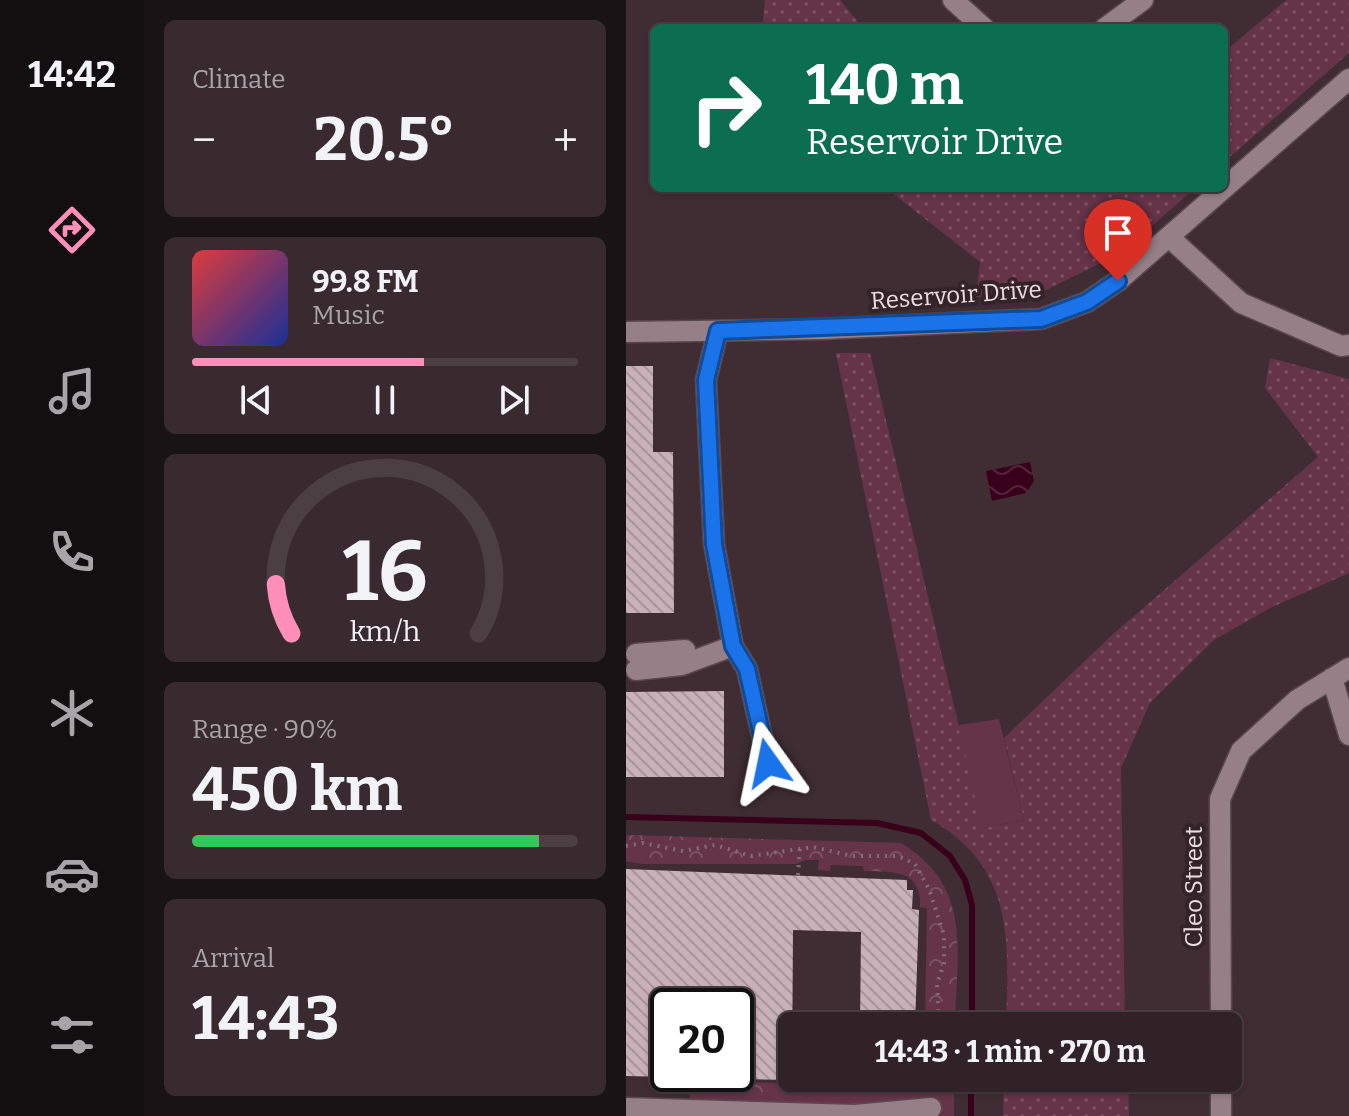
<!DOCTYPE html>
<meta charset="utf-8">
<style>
body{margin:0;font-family:Bitter,serif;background:#382a2f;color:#f1f3f6;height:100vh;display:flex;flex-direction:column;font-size:30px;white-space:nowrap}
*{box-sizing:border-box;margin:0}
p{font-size:26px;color:#a8a4a7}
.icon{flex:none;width:44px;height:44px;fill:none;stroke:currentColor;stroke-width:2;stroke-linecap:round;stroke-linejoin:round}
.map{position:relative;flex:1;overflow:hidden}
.sheet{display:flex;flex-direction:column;gap:20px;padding:20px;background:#1a1315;width:482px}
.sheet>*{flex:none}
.hud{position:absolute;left:24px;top:24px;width:578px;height:168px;border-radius:12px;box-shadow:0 2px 6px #0004,0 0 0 2px #4b3f44;background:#0b6e4f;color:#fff;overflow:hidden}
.speed{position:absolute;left:24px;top:988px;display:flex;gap:16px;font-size:40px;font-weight:700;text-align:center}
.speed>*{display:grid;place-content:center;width:104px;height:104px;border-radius:50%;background:#302227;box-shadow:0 2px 6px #0004,0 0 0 2px #4b3f44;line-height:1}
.speed .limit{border:4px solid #111;border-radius:12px;background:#fff;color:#111}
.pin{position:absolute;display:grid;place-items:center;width:68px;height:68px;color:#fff;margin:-82px -34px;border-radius:50% 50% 50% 0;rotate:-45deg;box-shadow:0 0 8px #0007}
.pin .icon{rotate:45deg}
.me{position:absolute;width:88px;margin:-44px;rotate:348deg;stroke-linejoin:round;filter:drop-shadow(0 0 6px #0008)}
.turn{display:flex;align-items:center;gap:28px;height:168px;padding:0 24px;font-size:36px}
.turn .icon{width:104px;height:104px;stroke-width:2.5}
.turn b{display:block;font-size:56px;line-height:68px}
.big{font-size:60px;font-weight:700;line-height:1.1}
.sheet .tile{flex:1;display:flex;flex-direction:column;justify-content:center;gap:12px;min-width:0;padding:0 28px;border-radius:12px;background:#382a2f}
.sheet .dial{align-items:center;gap:0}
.dial svg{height:208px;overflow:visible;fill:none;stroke:#4b3f44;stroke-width:7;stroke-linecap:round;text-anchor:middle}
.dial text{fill:#f1f3f6;stroke:none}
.song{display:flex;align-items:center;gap:24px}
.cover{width:96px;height:96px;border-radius:12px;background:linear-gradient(135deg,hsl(0 70% 55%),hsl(230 70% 35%))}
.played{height:8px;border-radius:4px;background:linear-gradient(90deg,#ff8eb9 60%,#4b3f44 60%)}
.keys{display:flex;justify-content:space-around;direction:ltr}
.heat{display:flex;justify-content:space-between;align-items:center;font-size:44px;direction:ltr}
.charge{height:12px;border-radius:6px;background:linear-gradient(90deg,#34c759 90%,#4b3f44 0)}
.trip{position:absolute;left:152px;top:1012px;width:464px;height:80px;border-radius:12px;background:#302227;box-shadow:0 2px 6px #0004,0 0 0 2px #4b3f44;font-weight:700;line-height:80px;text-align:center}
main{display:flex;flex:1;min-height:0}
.tabs{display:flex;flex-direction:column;width:144px;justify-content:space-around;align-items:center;background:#130e10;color:#a8a4a7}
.tabs .icon{width:56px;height:56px}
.tabs .selected{color:#ff8eb9}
.tabs b{font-size:36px;color:#f1f3f6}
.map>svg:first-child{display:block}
.grass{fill:url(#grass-dots)}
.park{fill:url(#park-crowns)}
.garden{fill:#653447}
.water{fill:url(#water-waves)}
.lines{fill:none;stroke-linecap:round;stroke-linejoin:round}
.stream{stroke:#38001b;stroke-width:6}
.building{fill:url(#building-back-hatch)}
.minor-casing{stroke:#59494e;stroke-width:23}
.path{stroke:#806f75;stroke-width:4;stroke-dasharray:2 6;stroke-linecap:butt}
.minor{stroke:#967f87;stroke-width:20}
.route-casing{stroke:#114b97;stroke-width:20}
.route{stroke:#1a73e8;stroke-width:14}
.labels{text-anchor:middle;stroke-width:8;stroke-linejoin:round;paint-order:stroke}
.street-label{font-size:24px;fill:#eadde1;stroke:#35232a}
</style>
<main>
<nav class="tabs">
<b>14:42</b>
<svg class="icon selected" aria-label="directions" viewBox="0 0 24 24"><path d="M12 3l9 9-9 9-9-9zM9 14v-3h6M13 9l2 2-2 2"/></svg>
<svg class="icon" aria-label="music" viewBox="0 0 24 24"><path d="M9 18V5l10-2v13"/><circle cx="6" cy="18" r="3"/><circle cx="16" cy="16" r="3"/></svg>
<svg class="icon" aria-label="phone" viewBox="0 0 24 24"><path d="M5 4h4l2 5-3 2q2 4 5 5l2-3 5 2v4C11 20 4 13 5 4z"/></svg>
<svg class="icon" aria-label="climate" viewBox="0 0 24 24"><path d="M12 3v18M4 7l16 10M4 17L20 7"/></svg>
<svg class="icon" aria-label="car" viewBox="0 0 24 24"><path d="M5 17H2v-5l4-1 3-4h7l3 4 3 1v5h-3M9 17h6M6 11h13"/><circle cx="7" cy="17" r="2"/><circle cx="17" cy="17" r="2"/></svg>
<svg class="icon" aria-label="filters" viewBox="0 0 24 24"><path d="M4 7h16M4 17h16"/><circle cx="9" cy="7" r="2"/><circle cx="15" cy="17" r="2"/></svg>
</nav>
<section class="sheet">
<div class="tile"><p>Climate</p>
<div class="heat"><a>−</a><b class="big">20.5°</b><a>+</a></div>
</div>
<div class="tile">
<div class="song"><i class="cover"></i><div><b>99.8 FM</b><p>Music</p></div></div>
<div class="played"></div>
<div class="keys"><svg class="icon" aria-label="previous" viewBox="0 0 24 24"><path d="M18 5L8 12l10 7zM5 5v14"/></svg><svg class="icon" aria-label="pause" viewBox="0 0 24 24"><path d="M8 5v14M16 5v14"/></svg><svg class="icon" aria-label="next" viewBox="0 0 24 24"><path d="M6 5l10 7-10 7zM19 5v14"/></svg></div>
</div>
<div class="tile dial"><svg viewBox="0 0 100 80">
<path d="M14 69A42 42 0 1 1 86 69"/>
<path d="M14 69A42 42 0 0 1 8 50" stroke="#ff8eb9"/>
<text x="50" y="56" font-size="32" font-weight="700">16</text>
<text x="50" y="72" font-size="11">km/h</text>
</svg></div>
<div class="tile"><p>Range · 90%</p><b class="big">450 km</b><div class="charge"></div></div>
<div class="tile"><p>Arrival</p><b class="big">14:43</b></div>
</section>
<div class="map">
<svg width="723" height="1116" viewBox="0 0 723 1116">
<defs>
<pattern id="grass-dots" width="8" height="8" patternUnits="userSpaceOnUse" patternTransform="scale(2)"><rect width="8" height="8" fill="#653447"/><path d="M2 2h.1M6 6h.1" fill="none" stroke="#7b5161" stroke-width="1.8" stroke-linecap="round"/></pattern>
<pattern id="park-crowns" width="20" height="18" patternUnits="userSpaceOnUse" patternTransform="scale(2)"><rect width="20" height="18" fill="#653447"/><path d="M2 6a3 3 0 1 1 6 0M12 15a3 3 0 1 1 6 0" fill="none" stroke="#7b5161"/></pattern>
<pattern id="water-waves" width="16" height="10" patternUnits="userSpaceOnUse" patternTransform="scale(2)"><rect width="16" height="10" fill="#38001b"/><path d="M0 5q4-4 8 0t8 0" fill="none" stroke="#55253c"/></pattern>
<pattern id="building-back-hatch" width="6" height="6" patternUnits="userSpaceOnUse" patternTransform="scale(2)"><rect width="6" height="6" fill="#c8b1b8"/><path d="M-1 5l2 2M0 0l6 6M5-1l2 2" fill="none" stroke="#a8959b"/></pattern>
</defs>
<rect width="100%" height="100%" fill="#402d34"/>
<path class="grass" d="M139,0H214L237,28H136Z
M660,0H723V53L598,162V52Z
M260,188H569L495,253L410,295L350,297L354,262Z
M210,353H244L357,828L398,820L378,738L486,635L692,457L639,388L644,358L723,379V573L642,609L588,640L524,703L495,768L499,1026H380C383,941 389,868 305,820Z
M378,1078H502L503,1116H377Z"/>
<path class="park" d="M0,835L275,843C348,887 330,953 329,1026H299L301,908L294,907C296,869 267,872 238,871L237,866L205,865L204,871L192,870L193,860H180L170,864H17L0,861Z
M293,1078H328V1116H63L65,1081L260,1086L265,1094L284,1088Z"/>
<path class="garden" d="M373,719L398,820L356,828L332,725Z"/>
<path class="water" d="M404,462L408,481L400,493L366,501L360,471Z"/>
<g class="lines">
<path class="stream" d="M0,817L251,823L295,833L324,856L339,880L346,905V1026
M345,1116V1078"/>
</g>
<path class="building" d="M0,366H27V452H47L48,613H0Z
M98,691V777H0V692Z
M0,869L281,880V890H287L286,909L293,910L289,1026H234L235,932L167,930L166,1080L110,1079V1006H42V1077L0,1076Z"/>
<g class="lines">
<g class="minor-casing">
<path id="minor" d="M327,0L358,28
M479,28L517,0
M543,237L615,303L715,346L723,345
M92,331L80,380L88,544L107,646L121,669L142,763
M0,332L196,329L415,319L461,302L492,281L723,79
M10,654L59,650
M10,670L56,665L107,646
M706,678L723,735
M595,1026L594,799L615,751L671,700L723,668
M595,1078V1116
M0,1108L229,1115L305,1108"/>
</g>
<path class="path" d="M0,846L17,843L57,851L89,845L125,856L187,847L226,856H272L289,864L303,889L318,935V963L311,984L313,1026
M172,875L174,847
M283,1016L312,1017
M312,1091L315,1078"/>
<use href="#minor" class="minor"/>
</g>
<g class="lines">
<g class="route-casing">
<path id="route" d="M142,763L121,669L107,646L88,544L80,380L92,331L415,319L461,302L492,281"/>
</g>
<use href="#route" class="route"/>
</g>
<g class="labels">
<g class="street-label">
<text transform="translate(330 295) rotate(-4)" y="8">Reservoir Drive</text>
<text transform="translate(568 887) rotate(-90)" y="8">Cleo Street</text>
</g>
</g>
</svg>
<div class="speed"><div class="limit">20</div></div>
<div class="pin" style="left:492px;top:281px;background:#d93025"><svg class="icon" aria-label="arrive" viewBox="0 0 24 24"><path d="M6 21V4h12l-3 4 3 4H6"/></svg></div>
<svg class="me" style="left:142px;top:763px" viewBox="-20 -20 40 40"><path d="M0-17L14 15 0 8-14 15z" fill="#1a73e8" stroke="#fff" stroke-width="4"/></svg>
<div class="trip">14:43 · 1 min · 270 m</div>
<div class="hud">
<div class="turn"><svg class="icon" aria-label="right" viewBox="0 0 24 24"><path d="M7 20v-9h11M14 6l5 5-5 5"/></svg><div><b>140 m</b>Reservoir Drive</div></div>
</div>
</div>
</main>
